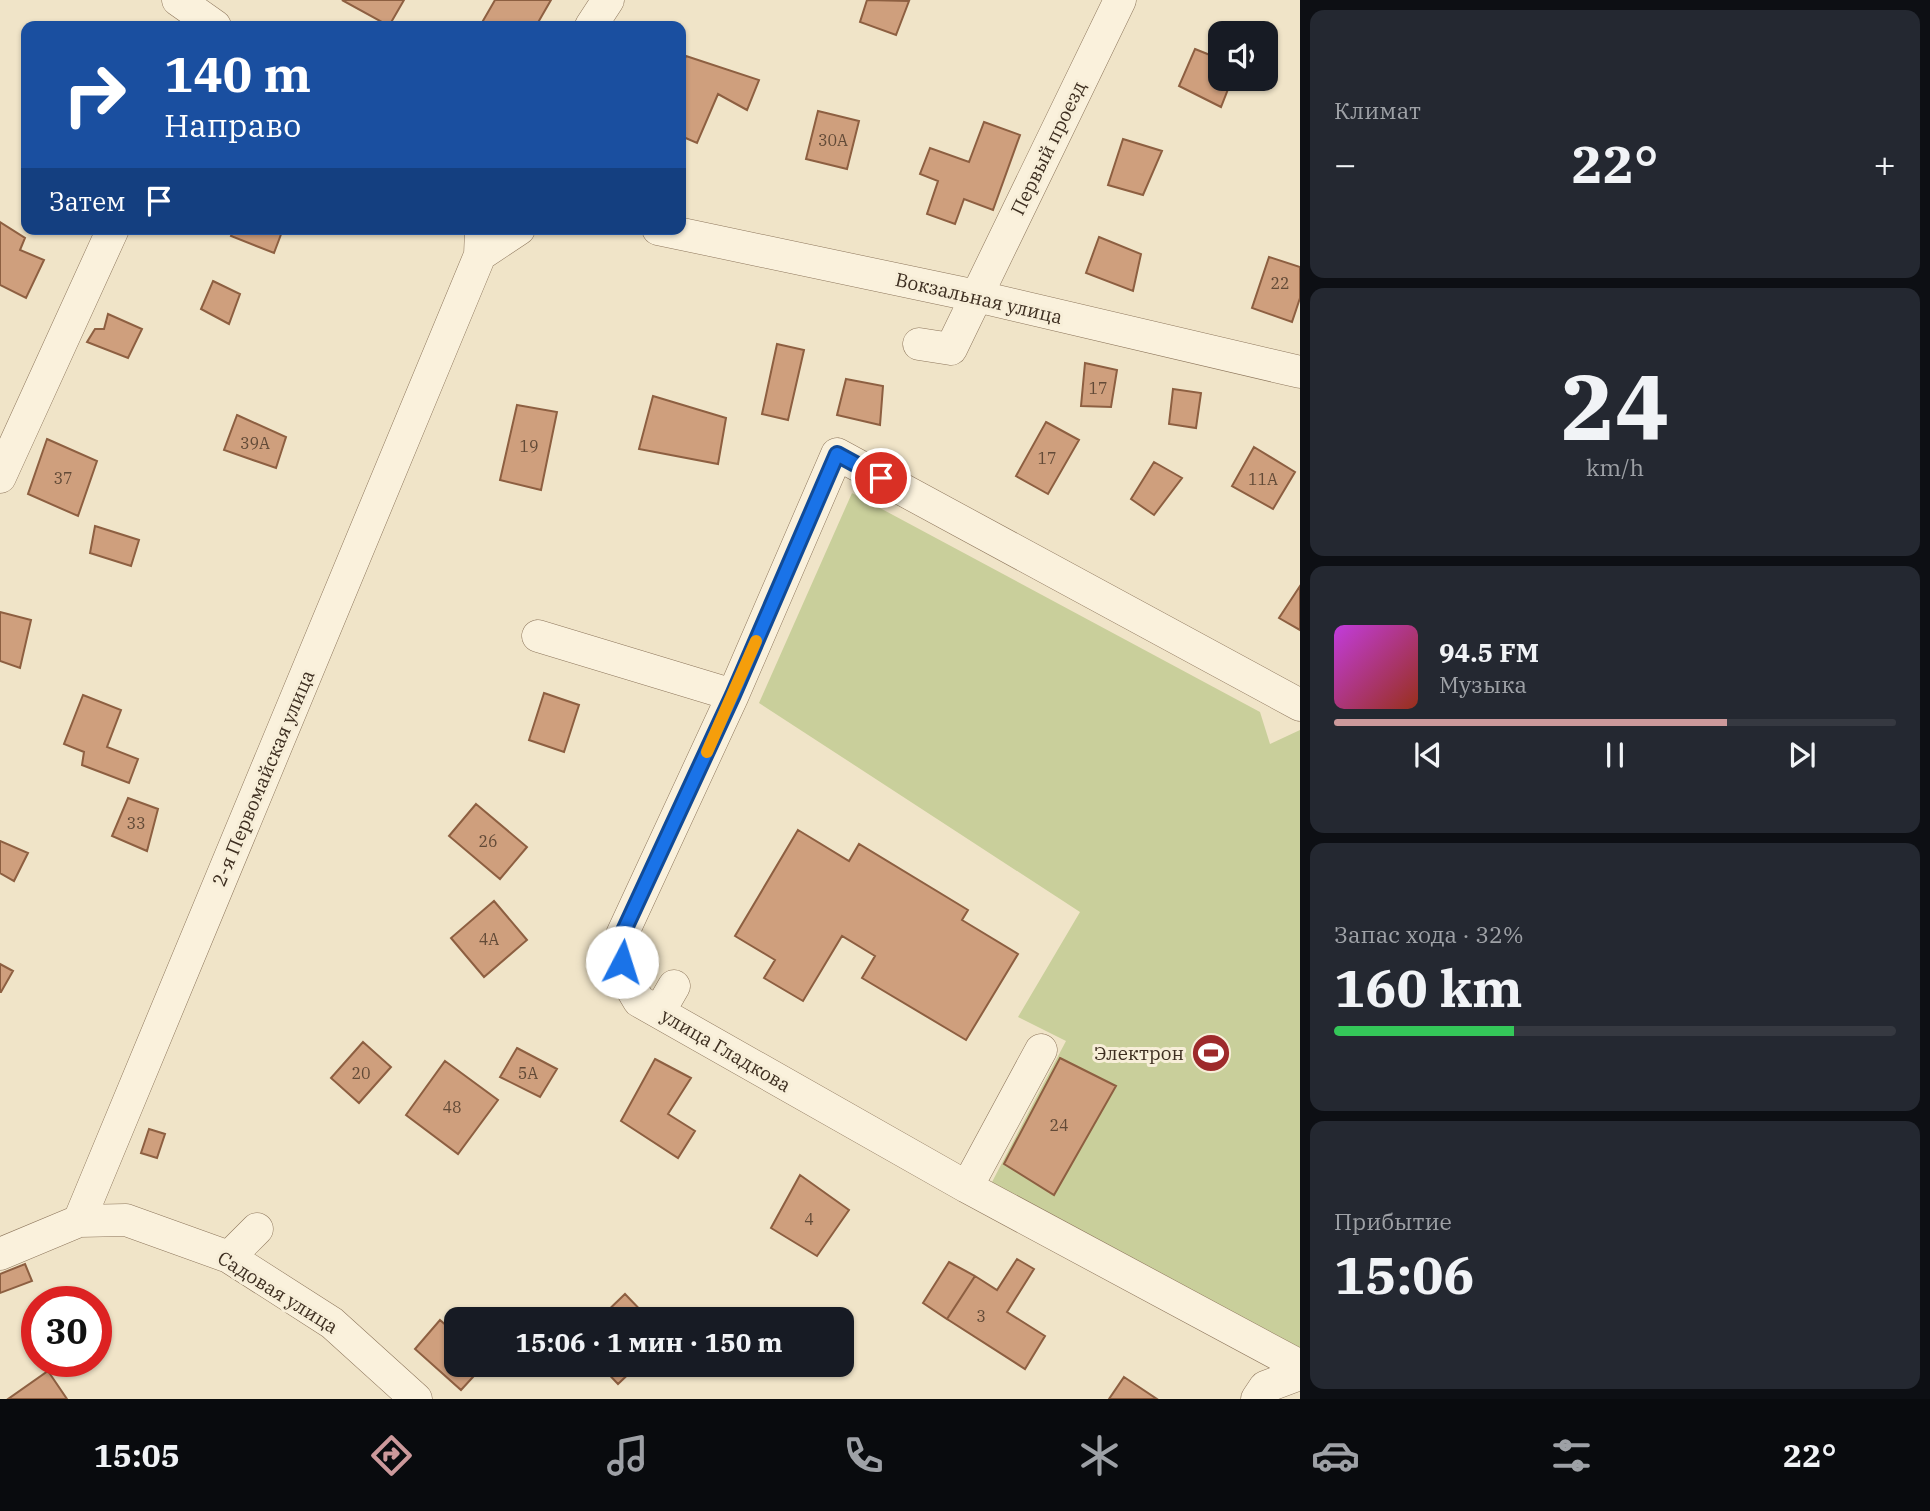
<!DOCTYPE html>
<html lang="ru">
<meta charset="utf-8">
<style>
body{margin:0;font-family:"IBM Plex Serif",serif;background:#242831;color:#f1f3f6;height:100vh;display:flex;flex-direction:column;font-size:26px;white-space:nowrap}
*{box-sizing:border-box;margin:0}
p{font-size:23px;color:#9ea1a6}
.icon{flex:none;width:38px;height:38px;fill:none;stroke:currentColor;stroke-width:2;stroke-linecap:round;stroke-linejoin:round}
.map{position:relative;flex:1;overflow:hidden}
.side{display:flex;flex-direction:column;gap:10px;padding:10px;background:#0d0f14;width:630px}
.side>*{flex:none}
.top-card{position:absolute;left:21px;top:21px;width:665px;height:214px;border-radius:14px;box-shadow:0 2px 5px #0004;background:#1a4fa0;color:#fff;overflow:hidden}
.fabs{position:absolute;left:1208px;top:21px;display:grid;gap:14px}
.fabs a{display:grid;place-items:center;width:70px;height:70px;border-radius:14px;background:#171b24;box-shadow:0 2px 5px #0004;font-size:35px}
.speed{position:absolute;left:21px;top:1286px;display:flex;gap:14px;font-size:35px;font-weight:700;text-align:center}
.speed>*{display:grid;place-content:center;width:91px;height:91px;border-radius:50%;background:#171b24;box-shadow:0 2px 5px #0004;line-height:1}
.speed .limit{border:10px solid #d22;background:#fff;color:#111}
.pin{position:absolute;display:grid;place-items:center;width:60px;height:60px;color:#fff;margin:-30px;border:4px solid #fff;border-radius:50%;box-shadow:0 2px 7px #0007}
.me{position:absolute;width:77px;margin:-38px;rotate:5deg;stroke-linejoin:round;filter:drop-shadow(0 0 5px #0008)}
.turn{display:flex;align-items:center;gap:24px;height:147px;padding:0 28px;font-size:32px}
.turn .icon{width:91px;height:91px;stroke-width:2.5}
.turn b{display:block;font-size:49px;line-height:60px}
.then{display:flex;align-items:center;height:66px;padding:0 28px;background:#0003;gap:14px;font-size:26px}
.big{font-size:52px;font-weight:700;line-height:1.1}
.side .widget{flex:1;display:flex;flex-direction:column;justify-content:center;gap:10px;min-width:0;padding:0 24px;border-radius:14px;background:#242831}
.side .dial{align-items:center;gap:0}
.dial b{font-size:91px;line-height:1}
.song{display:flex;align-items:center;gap:21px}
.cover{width:84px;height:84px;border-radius:10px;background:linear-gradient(135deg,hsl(290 70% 55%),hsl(10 70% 35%))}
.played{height:7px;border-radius:4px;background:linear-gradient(90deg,#cc999b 70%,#363941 70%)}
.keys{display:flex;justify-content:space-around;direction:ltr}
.heat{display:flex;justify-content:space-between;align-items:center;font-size:38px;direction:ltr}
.charge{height:10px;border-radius:5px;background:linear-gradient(90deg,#34c759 32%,#363941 0)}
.trip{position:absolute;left:444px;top:1307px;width:410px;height:70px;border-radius:14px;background:#171b24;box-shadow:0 2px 5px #0004;font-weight:700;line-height:70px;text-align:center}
.menu{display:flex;height:112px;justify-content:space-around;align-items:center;background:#090b0e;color:#9ea1a6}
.menu .icon{width:49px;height:49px}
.menu .on{color:#cc999b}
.menu b{font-size:32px;color:#f1f3f6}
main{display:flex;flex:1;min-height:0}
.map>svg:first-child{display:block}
.green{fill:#c9cf9b}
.building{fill:#cf9f7d;stroke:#8d5f41;stroke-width:2}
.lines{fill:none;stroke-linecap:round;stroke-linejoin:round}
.minor-casing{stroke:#8d765c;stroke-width:33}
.minor{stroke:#faf1dc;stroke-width:32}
.route-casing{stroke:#114b97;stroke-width:18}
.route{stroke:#1a73e8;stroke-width:12}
.slow{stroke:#f59e0b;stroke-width:12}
.labels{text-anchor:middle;stroke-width:6;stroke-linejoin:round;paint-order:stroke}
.number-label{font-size:16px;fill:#624a37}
.street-label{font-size:19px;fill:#3d2e20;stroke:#f7eed8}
.poi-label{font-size:19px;fill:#3d2e20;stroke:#f7eed8;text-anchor:end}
</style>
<main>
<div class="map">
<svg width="1300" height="1399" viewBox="0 0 1300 1399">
<rect width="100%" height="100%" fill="#f0e4c8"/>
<path class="green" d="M852,493L1260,712L1270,744L1300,730V1348L1297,1354L992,1182L1066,1041L1018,1017L1080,912L759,703Z"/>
<path class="building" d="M342,0H404L389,26Z
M495,0H551L536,26H480Z
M867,0L909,1L896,35L860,22Z
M1195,49L1220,59V79H1232L1221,107L1179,86Z
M686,56L759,80L747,110L718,94L697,143L681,136V69Z
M818,111L859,121L847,169L806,159Z
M984,122L1020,135L993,210L964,199L955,224L927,214L938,181L920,174L930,148L969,162Z
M1123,139L1162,151L1143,195L1108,185Z
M0,222L25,238L20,250L44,260L26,298L0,285Z
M234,229H283L274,253L231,236Z
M1099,237L1141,254L1133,291L1086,273Z
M1269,257L1300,267V298L1292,322L1252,308Z
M213,281L240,294L229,324L201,309Z
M108,314L142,329L128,358L87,342L95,329H104Z
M777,344L804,350L788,420L762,414Z
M1085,363L1117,370L1111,407L1081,406Z
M846,379L883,386L880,425L837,415Z
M1173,389L1201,393L1196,428L1169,424Z
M653,396L726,418L718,464L639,449Z
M517,405L557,412L541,490L500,480Z
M237,415L286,437L276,468L224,450Z
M1046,422L1079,440L1048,494L1016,476Z
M47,439L97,461L78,516L28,494Z
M1254,447L1295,472L1273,509L1232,486Z
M1154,462L1182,478L1154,515L1131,499Z
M95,526L139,540L131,566L90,553Z
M1300,586V630L1279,618Z
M0,612L31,620L20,668L0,661Z
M544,693L579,705L564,752L529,740Z
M83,695L121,710L107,747L138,759L129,783L82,765L84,752L64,744Z
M128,798L158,809L147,851L112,836Z
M476,804L527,847L500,879L449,836Z
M798,830L849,861L859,844L968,910L962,920L1018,954L966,1040L862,978L875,956L842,936L803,1001L764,978L775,960L735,936Z
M0,841L28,853L14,881L0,873Z
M494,901L527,940L484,977L451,938Z
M0,964L13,971L1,992H0Z
M363,1042L391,1067L359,1103L331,1078Z
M517,1048L557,1069L540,1097L500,1077Z
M1060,1058L1116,1086L1054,1195L1004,1164Z
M655,1059L691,1078L668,1114L695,1131L678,1158L621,1121Z
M445,1061L498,1100L458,1154L406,1115Z
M149,1129L165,1134L157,1158L141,1153Z
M800,1175L849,1210L817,1256L771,1228Z
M1017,1259L1034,1269L1007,1312L1045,1336L1025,1369L947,1319L975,1276L997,1290Z
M949,1262L975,1276L947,1319L923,1303Z
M25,1264L32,1281L0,1293V1274Z
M625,1294L650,1320H598Z
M440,1320L457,1335V1365H484L461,1390L415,1349Z
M600,1365H638L618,1384Z
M48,1371L67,1399H8Z
M1124,1377L1157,1399H1109Z"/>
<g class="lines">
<g class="minor-casing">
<path id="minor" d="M178,0L215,26
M591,26L608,0
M658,229L976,296L1300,372
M480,255L519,229
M919,344L951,349L1120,0
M0,477L113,229
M538,636L733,695
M1300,705L837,454L733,695L621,937L623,974L639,1001L967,1187L1300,1366
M659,1012L674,986
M967,1187L1041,1050
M79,1221L480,255L481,229
M0,1254L79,1221L126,1220L229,1257L332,1323L416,1399
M229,1257L257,1229
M1257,1399L1265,1387L1300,1374"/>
</g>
<use href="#minor" class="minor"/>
</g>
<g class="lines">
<g class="route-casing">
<path id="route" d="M622,962L621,937L733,695L837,454L881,478"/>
</g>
<use href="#route" class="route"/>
<path class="slow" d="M707,752L756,641"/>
</g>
<defs>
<g id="stadium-disc" transform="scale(2.0125)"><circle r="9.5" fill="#9e2a2b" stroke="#f7eed8"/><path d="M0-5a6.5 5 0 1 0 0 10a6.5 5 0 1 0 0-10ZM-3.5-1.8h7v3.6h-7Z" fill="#fff"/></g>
</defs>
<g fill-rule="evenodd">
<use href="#stadium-disc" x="1211" y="1053"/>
</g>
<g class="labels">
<g class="number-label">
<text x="833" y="146">30А</text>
<text x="1280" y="289">22</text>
<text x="1098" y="394">17</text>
<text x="255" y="449">39А</text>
<text x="529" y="452">19</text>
<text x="1047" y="464">17</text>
<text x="63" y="484">37</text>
<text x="1263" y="485">11А</text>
<text x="136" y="829">33</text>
<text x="488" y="847">26</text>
<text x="489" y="945">4А</text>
<text x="361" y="1079">20</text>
<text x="528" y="1079">5А</text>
<text x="452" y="1113">48</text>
<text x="1059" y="1131">24</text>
<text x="809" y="1225">4</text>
<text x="981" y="1322">3</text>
</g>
<g class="street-label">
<text transform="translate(1048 148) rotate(-64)" y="7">Первый проезд</text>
<text transform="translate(979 298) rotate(13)" y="7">Вокзальная улица</text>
<text transform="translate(263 778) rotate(-67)" y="7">2-я Первомайская улица</text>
<text transform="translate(726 1050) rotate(30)" y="7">улица Гладкова</text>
<text transform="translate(278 1292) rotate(32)" y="7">Садовая улица</text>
</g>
<g class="poi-label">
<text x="1184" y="1060">Электрон</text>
</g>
</g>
</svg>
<div class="fabs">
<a><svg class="icon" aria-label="sound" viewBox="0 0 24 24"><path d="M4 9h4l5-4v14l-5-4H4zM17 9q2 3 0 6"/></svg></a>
</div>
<div class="speed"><div class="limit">30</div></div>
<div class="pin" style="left:881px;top:478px;background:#d93025"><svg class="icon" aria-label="arrive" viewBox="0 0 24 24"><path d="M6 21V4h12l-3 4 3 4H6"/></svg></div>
<svg class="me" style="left:622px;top:962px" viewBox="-20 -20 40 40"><circle r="19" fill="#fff"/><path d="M0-13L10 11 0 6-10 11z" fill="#1a73e8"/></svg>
<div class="trip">15:06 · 1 мин · 150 m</div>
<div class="top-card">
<div class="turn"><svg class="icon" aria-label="right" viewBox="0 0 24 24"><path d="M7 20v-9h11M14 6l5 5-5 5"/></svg><div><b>140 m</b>Направо</div></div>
<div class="then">Затем<svg class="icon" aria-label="arrive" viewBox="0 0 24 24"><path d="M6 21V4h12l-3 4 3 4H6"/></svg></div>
</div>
</div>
<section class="side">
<div class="widget"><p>Климат</p>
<div class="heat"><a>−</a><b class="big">22°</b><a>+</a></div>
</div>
<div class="widget dial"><b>24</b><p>km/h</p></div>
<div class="widget">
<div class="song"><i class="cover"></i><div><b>94.5 FM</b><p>Музыка</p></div></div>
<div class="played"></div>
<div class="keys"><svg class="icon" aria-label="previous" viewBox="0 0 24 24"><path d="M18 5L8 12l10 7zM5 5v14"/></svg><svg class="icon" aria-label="pause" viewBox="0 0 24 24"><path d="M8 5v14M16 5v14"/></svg><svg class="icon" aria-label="next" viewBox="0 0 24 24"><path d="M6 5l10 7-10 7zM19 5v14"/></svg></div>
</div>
<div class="widget"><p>Запас хода · 32%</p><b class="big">160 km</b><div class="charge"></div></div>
<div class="widget"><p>Прибытие</p><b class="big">15:06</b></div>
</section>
</main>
<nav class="menu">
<b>15:05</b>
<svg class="icon on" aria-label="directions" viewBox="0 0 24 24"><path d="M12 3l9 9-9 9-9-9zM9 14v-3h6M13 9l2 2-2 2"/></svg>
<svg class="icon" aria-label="music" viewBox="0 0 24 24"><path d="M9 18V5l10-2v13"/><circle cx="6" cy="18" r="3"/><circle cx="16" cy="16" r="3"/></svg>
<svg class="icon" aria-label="phone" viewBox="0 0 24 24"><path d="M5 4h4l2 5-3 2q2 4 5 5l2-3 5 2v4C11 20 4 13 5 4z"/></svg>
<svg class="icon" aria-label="climate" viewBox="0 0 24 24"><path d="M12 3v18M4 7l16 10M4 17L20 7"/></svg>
<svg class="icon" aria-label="car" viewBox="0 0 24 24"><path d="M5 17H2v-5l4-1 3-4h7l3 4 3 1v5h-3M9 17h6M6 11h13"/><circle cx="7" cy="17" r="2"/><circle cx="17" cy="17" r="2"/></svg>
<svg class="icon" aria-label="filters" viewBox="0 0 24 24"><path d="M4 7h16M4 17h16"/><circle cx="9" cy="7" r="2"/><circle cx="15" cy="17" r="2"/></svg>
<b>22°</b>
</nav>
